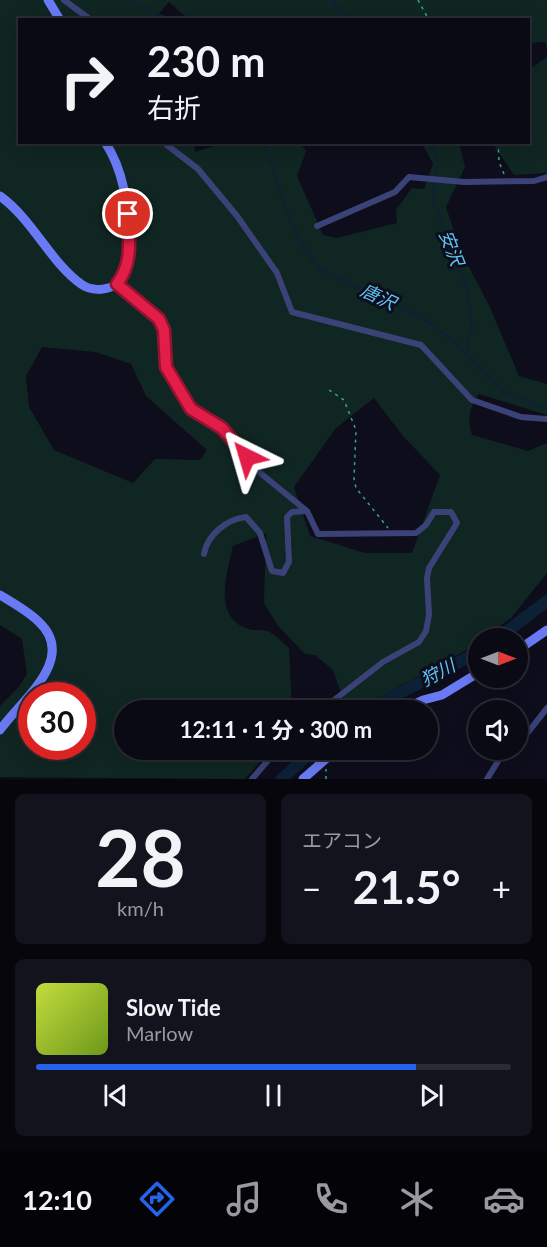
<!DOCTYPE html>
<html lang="ja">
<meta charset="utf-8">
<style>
body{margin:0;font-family:Lato,"Noto Sans JP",sans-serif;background:#13131e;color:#f1f3f6;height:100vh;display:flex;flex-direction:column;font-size:22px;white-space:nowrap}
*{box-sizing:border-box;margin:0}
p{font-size:20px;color:#999aa0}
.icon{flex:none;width:33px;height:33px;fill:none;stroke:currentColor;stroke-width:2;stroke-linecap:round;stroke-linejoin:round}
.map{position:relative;height:779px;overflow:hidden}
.sheet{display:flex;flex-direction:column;gap:15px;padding:15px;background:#06060c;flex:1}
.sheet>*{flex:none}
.top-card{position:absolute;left:18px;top:18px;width:512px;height:126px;border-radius:0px;box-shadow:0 3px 15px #0003,0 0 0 2px #2a2b34;background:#0a0a15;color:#f1f3f6;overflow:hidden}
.needle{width:39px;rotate:90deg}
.controls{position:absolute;left:468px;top:628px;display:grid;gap:12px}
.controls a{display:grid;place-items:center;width:60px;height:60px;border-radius:50%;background:#0a0a15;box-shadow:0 3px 15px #0003,0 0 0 2px #2a2b34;font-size:30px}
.speed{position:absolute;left:18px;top:682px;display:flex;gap:12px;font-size:30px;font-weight:700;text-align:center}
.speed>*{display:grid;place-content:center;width:78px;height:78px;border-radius:50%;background:#0a0a15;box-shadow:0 3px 15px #0003,0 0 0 2px #2a2b34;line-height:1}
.speed .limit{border:9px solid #d22;background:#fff;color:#111}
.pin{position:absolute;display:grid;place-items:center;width:51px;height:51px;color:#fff;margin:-26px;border:3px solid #fff;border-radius:50%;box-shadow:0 2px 6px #0007}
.me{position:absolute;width:66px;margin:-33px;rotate:320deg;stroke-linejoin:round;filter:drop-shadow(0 0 4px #0008)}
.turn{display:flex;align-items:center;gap:21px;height:126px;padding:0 30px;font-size:27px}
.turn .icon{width:78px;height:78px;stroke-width:2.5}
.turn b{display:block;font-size:42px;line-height:51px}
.big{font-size:45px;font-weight:700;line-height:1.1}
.sheet .widget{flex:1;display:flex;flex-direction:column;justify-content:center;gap:9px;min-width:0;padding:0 21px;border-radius:9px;background:#13131e}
.sheet .dial{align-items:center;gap:0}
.dial b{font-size:78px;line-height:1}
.song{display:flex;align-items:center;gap:18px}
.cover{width:72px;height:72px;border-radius:9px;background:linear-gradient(135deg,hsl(70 70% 55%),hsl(80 70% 35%))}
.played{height:6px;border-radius:3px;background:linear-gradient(90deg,#2563eb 80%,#2a2b34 80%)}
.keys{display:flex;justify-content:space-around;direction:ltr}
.heat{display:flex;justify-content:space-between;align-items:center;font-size:33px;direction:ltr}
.sheet .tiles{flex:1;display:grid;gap:15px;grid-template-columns:1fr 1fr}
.widget:last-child{grid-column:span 2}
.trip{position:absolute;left:114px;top:700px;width:324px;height:60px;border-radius:30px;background:#0a0a15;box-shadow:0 3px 15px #0003,0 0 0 2px #2a2b34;font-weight:700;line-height:60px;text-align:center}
.tabs{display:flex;height:96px;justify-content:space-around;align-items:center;background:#040408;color:#999aa0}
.tabs .icon{width:42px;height:42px}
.tabs .active{color:#2563eb}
.tabs b{font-size:27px;color:#f1f3f6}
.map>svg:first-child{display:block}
.green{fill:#102622;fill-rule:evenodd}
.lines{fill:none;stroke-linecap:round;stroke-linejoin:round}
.stream{stroke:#0c2136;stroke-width:2}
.river{stroke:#0c2136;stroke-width:12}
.path{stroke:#35a68e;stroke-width:1.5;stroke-dasharray:3 4.5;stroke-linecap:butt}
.street{stroke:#3b4278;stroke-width:6}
.secondary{stroke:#6a7af4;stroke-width:9}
.route-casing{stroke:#92132f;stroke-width:15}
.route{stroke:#e11d48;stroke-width:10}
.labels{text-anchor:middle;stroke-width:6;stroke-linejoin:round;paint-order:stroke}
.water-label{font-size:18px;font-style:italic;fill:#61c5f4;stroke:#0d0d1c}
</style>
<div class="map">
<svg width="547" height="779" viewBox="0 0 547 779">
<rect width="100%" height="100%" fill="#0d0d1c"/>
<path class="green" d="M0,0H547V49L545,42L528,43V20L188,19L169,2L154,19L20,20V142L194,143L195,152L223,143H300L306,151L297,176L323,235L337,238L397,223L396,210L412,188L424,189L433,164L422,143H459L465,167L446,207L461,252L489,305L519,376L547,384V415L479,394C469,409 467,417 472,435L528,451L547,443V573L511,618L463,652L356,710L345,705L333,670L315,655L305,654L278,626L264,603L266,533L233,546C227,574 212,616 248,629C254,631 261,629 267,631C274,633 283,643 289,648L292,711H124V750H270L245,779L0,777V706L18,688L27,674L22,639L0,625ZM42,347L95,352L131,364L146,396L207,450L200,460L155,459L133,483L54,450L29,407L26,376ZM374,398L403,436L440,475L412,553H365L310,536L294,487L336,428ZM32,696H82V747H32Z
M547,57V173L514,175L495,147V143L528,142V70Z"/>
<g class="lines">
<path class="stream" d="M131,0L156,14L174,20
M331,0L350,20
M264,142C281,185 288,237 321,270L423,318L456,343L498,386L510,395L547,408
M429,142L438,160L433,200L467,290L472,329L467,340L468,355"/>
<path class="river" d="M497,639L547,601
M366,711L478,652
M282,779L313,750"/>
<path class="path" d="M418,0L429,20
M498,142L499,162L504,174
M329,390L344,400L356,430L354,479L356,488L388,528
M326,779V769"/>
<path class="street" d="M64,0L91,20
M163,142L198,169L237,216L277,273L292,312L421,345L472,400L521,417L547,419
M317,226L395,192L409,177L464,182L534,181L547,177
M117,284L159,319L164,330L166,367L191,409L222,428L259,472L307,511L318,534L416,533L426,525L434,512H451L457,523L429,568L427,578L429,615L426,631L419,642L383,662L320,711
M204,554C207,535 227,519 246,517L260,533L272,571L283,573L289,562L287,517L292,512L306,511
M518,741L526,735L547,708
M252,779L277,750
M487,779L505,750"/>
<path class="secondary" d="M48,0L60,20
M0,196C33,220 51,263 81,284C90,291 105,291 115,285C130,275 130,255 129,239C128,205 124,171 105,142
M0,595C13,603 28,611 39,622C78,659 21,700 0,730
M518,650L547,630
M399,711L423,700L442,695L478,673
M303,779L336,750"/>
</g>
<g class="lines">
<g class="route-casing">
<path id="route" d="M128,214C129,240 133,263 117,284L159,319L164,330L166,367L191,409L222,428L247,457"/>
</g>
<use href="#route" class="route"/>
</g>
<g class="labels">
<g class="water-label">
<text transform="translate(451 248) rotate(69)" y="6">安沢</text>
<text transform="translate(378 297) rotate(25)" y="6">唐沢</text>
<text transform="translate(438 673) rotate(-28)" y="6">狩川</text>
</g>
</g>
</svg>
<div class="controls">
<a><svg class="needle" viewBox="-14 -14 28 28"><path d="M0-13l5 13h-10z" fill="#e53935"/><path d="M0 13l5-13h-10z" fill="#999aa0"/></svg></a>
<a><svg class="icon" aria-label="sound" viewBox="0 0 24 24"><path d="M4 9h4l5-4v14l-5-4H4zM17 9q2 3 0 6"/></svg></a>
</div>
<div class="speed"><div class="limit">30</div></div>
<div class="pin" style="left:128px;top:214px;background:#d93025"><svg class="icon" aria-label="arrive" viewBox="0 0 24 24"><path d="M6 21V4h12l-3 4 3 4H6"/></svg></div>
<svg class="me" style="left:247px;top:457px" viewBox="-20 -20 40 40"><path d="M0-17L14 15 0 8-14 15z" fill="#e11d48" stroke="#fff" stroke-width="4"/></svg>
<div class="trip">12:11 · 1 分 · 300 m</div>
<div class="top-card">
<div class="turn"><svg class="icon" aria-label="right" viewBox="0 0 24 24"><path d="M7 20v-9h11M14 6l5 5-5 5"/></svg><div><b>230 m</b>右折</div></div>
</div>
</div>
<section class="sheet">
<div class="tiles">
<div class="widget dial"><b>28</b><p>km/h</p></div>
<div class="widget"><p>エアコン</p>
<div class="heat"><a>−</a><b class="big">21.5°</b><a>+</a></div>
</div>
<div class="widget">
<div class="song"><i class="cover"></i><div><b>Slow Tide</b><p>Marlow</p></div></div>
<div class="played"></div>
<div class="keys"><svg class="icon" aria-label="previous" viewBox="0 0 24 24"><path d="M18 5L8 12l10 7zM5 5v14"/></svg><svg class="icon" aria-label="pause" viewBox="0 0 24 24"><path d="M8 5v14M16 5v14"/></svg><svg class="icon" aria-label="next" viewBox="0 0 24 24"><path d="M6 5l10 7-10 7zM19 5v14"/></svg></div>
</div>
</div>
</section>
<nav class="tabs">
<b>12:10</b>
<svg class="icon active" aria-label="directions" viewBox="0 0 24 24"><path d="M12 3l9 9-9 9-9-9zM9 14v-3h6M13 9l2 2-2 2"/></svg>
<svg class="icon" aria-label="music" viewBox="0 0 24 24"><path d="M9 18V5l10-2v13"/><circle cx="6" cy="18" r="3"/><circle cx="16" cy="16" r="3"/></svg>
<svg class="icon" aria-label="phone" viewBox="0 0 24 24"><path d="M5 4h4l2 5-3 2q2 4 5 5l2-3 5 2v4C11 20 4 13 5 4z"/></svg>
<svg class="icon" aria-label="climate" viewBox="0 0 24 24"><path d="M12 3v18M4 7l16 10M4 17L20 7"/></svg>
<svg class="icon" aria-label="car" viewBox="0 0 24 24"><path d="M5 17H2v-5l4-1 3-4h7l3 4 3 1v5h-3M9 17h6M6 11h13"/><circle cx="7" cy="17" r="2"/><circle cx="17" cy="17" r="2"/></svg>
</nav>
